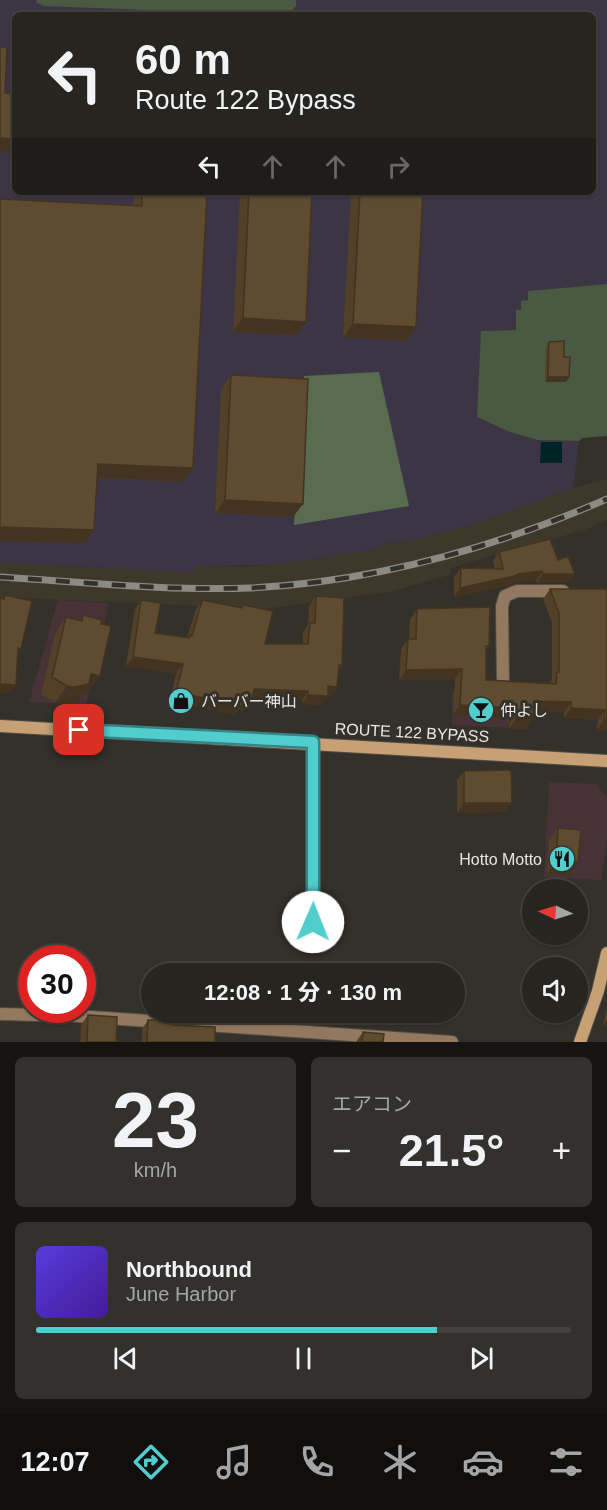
<!DOCTYPE html>
<html lang="ja">
<meta charset="utf-8">
<style>
body{margin:0;font-family:Helvetica,"Noto Sans JP",sans-serif;background:#33312d;color:#f1f3f6;height:100vh;display:flex;flex-direction:column;font-size:22px;white-space:nowrap}
*{box-sizing:border-box;margin:0}
p{font-size:20px;color:#a4a5a5}
.icon{flex:none;width:33px;height:33px;fill:none;stroke:currentColor;stroke-width:2;stroke-linecap:round;stroke-linejoin:round}
.map{position:relative;height:1042px;overflow:hidden}
.drawer{display:flex;flex-direction:column;gap:15px;padding:15px;background:#151412;flex:1}
.drawer>*{flex:none}
.hud{position:absolute;left:12px;top:12px;width:584px;height:183px;border-radius:9px;box-shadow:0 2px 4px #0004,0 0 0 2px #43423e;background:#272520;color:#f1f3f6;overflow:hidden}
.needle{width:39px;rotate:274deg}
.fabs{position:absolute;left:522px;top:879px;display:grid;gap:12px}
.fabs a{display:grid;place-items:center;width:66px;height:66px;border-radius:50%;background:#272520;box-shadow:0 2px 4px #0004,0 0 0 2px #43423e;font-size:30px}
.speed{position:absolute;left:18px;top:945px;display:flex;gap:12px;font-size:30px;font-weight:700;text-align:center}
.speed>*{display:grid;place-content:center;width:78px;height:78px;border-radius:50%;background:#272520;box-shadow:0 2px 4px #0004,0 0 0 2px #43423e;line-height:1}
.speed .limit{border:9px solid #d22;background:#fff;color:#111}
.pin{position:absolute;display:grid;place-items:center;width:51px;height:51px;color:#fff;margin:-26px;border-radius:12px;box-shadow:0 3px 9px #0006}
.me{position:absolute;width:66px;margin:-33px;rotate:1deg;stroke-linejoin:round;filter:drop-shadow(0 0 4px #0008)}
.turn{display:flex;align-items:center;gap:21px;height:126px;padding:0 24px;font-size:27px}
.turn .icon{width:78px;height:78px;stroke-width:2.5}
.turn b{display:block;font-size:42px;line-height:51px}
.lanes{display:flex;align-items:center;height:57px;padding:0 24px;background:#0003;justify-content:center;gap:30px;direction:ltr}
.lanes .off{opacity:.35}
.big{font-size:45px;font-weight:800;line-height:1.1}
.drawer .card{flex:1;display:flex;flex-direction:column;justify-content:center;gap:9px;min-width:0;padding:0 21px;border-radius:9px;background:#33312d}
.drawer .dial{align-items:center;gap:0}
.dial b{font-size:78px;line-height:1}
.song{display:flex;align-items:center;gap:18px}
.cover{width:72px;height:72px;border-radius:9px;background:linear-gradient(135deg,hsl(250 70% 55%),hsl(260 70% 35%))}
.played{height:6px;border-radius:3px;background:linear-gradient(90deg,#52cdce 75%,#43423e 75%)}
.keys{display:flex;justify-content:space-around;direction:ltr}
.heat{display:flex;justify-content:space-between;align-items:center;font-size:33px;direction:ltr}
.drawer .tiles{flex:1;display:grid;gap:15px;grid-template-columns:1fr 1fr}
.card:last-child{grid-column:span 2}
.trip{position:absolute;left:141px;top:963px;width:324px;height:60px;border-radius:30px;background:#272520;box-shadow:0 2px 4px #0004,0 0 0 2px #43423e;font-weight:800;line-height:60px;text-align:center}
.dock{display:flex;height:96px;justify-content:space-around;align-items:center;background:#100f0d;color:#a4a5a5}
.dock .icon{width:42px;height:42px}
.dock .current{color:#52cdce}
.dock b{font-size:27px;color:#f1f3f6}
.map>svg:first-child{display:block}
.commercial{fill:#473237}
.industrial{fill:#3c3546;fill-rule:evenodd}
.built{fill:#3e382b}
.green{fill:#4a5942}
.forest{fill:#596c4f}
.water{fill:#002326}
.lines{fill:none;stroke-linecap:round;stroke-linejoin:round}
.street-casing{stroke:#514e47;stroke-width:14}
.secondary-casing{stroke:#514e47;stroke-width:14}
.street{stroke:#92785e;stroke-width:12}
.secondary{stroke:#c8a075;stroke-width:12}
.rail-casing{stroke:#8c8a84;stroke-width:7}
.rail{stroke:#34312a;stroke-width:4.5;stroke-dasharray:14;stroke-linecap:butt}
.wall{fill:#524028}
.shaded-wall{fill:#423421}
.building{fill:#5f4b2f;stroke:#423421;stroke-width:1.5}
.route-casing{stroke:#358586;stroke-width:15}
.route{stroke:#52cdce;stroke-width:10}
.labels{text-anchor:middle;stroke-width:6;stroke-linejoin:round;paint-order:stroke}
.poi-label{font-size:16px;fill:#e8e6e1;stroke:#34312a;text-anchor:start}
.street-label{font-size:16px;fill:#e8e6e1;stroke:#34312a}
</style>
<div class="map">
<svg width="607" height="1042" viewBox="0 0 607 1042">
<rect width="100%" height="100%" fill="#34312a"/>
<path class="commercial" d="M58,600L109,603L86,705L29,702Z
M530,690L528,729L452,725V693L454,691Z
M549,782L596,784L607,798V838L601,880L544,877Z"/>
<path class="industrial" d="M0,0H607V284L528,291V300L521,310H516V330L482,331L510,432L538,440L579,441L573,488L477,523L410,541L381,544V549L280,564L195,567L196,573L0,562ZM15,15H592V192H15Z"/>
<path class="built" d="M607,479V520L578,533V531L495,559L494,555L451,568L450,575L389,592L265,609L0,597V562L195,573V566L242,567L280,564L381,549V544L410,541L477,523L573,488Z"/>
<path class="green" d="M36,0H296V6L287,15H276L44,6L37,3Z
M607,284V436L582,438L579,441L538,440L510,432L477,417L481,331L516,330V310H521V301L528,300V291Z"/>
<path class="forest" d="M379,372L409,506L294,525L304,376Z"/>
<path class="water" d="M541,442H562V463H540Z"/>
<g class="lines">
<g class="street-casing">
<path id="street" d="M503,682L502,606L505,596L517,591H563
M313,922V743
M0,1014L77,1016L452,1042"/>
</g>
<g class="secondary-casing">
<path id="secondary" d="M0,726L607,761
M580,1042L598,991L607,953"/>
</g>
<use href="#street" class="street"/>
<use href="#secondary" class="secondary"/>
<g class="rail-casing">
<path id="rail" d="M0,577C83,582 167,591 250,588C374,582 494,548 607,499"/>
</g>
<use href="#rail" class="rail"/>
</g>
<path class="wall" d="M134,192H207L184,482L97,478L85,543L133,205Z
M240,192H312L306,322L296,335L233,332Z
M351,192H423L407,341L343,337Z
M549,342L564,357L569,377L566,382H545L546,347Z
M231,375L293,517L215,513L221,389Z
M499,552L558,560L569,583H537L536,580L511,583L509,585L454,597V577L461,568L495,569L493,561Z
M550,589H607V731L597,730L598,720L564,718V712L535,711V715L526,729H509V723H507V718L453,715L455,679L399,680L401,649L408,639H409L410,619L417,609L489,646L486,651V680L550,683L552,679V623L543,599Z
M316,596L342,665L339,670L331,696H328L321,705L302,704V700L252,698L245,710L239,709L235,715L170,701L176,674L126,666L135,609L141,600L155,633L187,638L196,609L202,600L241,608L243,605L265,644H303V632L308,625L309,606Z
M83,615L88,693L83,692L77,701L63,704L55,703L41,694L55,634L66,617L80,620Z
M464,771L505,812L457,813V780Z
M558,828L578,862L569,876L547,874L549,841Z
M607,1008V1026L603,1025Z
M88,1015L116,1042H80L81,1025Z
M148,1020L172,1025L215,1042H142V1029Z
M363,1032L383,1042H356Z"/>
<path class="shaded-wall" d="M0,138L15,139V153L0,152Z
M243,318L306,322L296,335L233,332Z
M353,324L416,327L407,341L343,337Z
M548,377H569L566,382H545Z
M98,464L193,468L184,482L89,477Z
M225,500L303,504L293,517L215,513Z
M0,527L94,530L85,543L0,541Z
M542,571L536,580L511,583L509,585L454,597L460,588L518,574Z
M543,574H575L569,583H537Z
M133,657L183,664L176,674L126,666Z
M462,669L455,679L399,680L406,670Z
M91,674L100,676L88,693L83,692L77,701L63,704L55,703L67,686Z
M0,684L16,685L10,693H0Z
M328,686L337,687L331,696H328L321,705L302,704L308,695Z
M254,689L308,691L302,700L248,698Z
M176,692L243,699L251,701L245,710L239,709L235,715L170,701Z
M536,701L571,702L564,712L529,711Z
M460,705L514,708L507,718L453,715Z
M571,708L605,710L598,720L564,718Z
M514,713H516L509,723H507Z
M533,715H535L526,729H509L516,719Z
M604,720H607V731L597,730Z
M464,803H512L505,812L457,813Z
M556,861L578,862L569,876L547,874Z
M607,1020V1026L603,1025Z"/>
<path class="building" d="M0,47H7L5,93H15V139L0,138Z
M142,192H207L193,468L98,464L94,530L0,527V199L142,206Z
M249,192H312L306,322L243,318Z
M360,192H423L416,327L353,324Z
M564,341V357H570L569,377H548L549,342Z
M231,375L308,379L303,504L225,500Z
M550,539L558,560L568,556L575,574H543L542,571L518,574L515,576L460,588L461,568L503,569L499,552Z
M550,589H607V720H604L605,710L571,708V702L536,701L535,715H533V719H516V713H514V708L460,705L462,669L406,670L408,639H416L417,609L490,607L489,646H486V680L556,684L557,672H559V613Z
M5,595L32,601L21,649L18,648L16,685L0,684V598L4,599Z
M316,596L344,598L342,665H339L337,687L328,686V696L308,695V691L254,689L251,701L243,699L242,706L176,692L183,664L133,657L141,600L161,603L155,633L189,638V636H192L202,600L242,608L243,605L273,611L265,644H308L310,623H315Z
M83,615L102,620L101,624L111,626L100,676L91,674L89,684L75,687L67,686L52,677L66,617L82,621Z
M511,770L512,803H464V771Z
M558,828L581,830L578,862L556,861Z
M88,1015L117,1017L116,1042H87Z
M148,1020L172,1021V1025L215,1027V1042H147Z
M363,1032L384,1034L383,1042H362Z"/>
<g class="lines">
<g class="route-casing">
<path id="route" d="M79,730L313,742V922"/>
</g>
<use href="#route" class="route"/>
</g>
<defs>
<g id="shop-disc" transform="scale(1.35)"><circle r="9.5" fill="#52cdce" stroke="#34312a"/><path d="M-5-2.5h2.3a2.7 3.5 0 0 1 5.4 0H5L5.5 6h-11ZM-1.5-2.5h3a1.5 2.3 0 0 0-3 0Z" fill="#111"/></g>
<g id="bar-disc" transform="scale(1.35)"><circle r="9.5" fill="#52cdce" stroke="#34312a"/><path d="M-6-5H6L.8 .8V4.5H3.5V6h-7V4.5H-.8V.8Z" fill="#111"/></g>
<g id="restaurant-disc" transform="scale(1.35)"><circle r="9.5" fill="#52cdce" stroke="#34312a"/><path d="M-5-6h1v4h1v-4h1v4h1v-4h1v5L-1.5 .5V6h-2V.5L-5-1ZM5-6V6H3V1.5H1.5Q1.5-4 5-6Z" fill="#111"/></g>
</defs>
<g fill-rule="evenodd">
<use href="#shop-disc" x="181" y="701"/>
<use href="#bar-disc" x="481" y="710"/>
<use href="#restaurant-disc" x="562" y="859"/>
</g>
<g class="labels">
<g class="poi-label">
<text x="201" y="707">バーバー神山</text>
<text x="500" y="716">仲よし</text>
<text x="542" y="865" text-anchor="end">Hotto Motto</text>
</g>
<g class="street-label">
<text transform="translate(412 732) rotate(3)" y="6">ROUTE 122 BYPASS</text>
</g>
</g>
</svg>
<div class="fabs">
<a><svg class="needle" viewBox="-14 -14 28 28"><path d="M0-13l5 13h-10z" fill="#e53935"/><path d="M0 13l5-13h-10z" fill="#a4a5a5"/></svg></a>
<a><svg class="icon" aria-label="sound" viewBox="0 0 24 24"><path d="M4 9h4l5-4v14l-5-4H4zM17 9q2 3 0 6"/></svg></a>
</div>
<div class="speed"><div class="limit">30</div></div>
<div class="pin" style="left:79px;top:730px;background:#d93025"><svg class="icon" aria-label="arrive" viewBox="0 0 24 24"><path d="M6 21V4h12l-3 4 3 4H6"/></svg></div>
<svg class="me" style="left:313px;top:922px" viewBox="-20 -20 40 40"><circle r="19" fill="#fff"/><path d="M0-13L10 11 0 6-10 11z" fill="#52cdce"/></svg>
<div class="trip">12:08 · 1 分 · 130 m</div>
<div class="hud">
<div class="turn"><svg class="icon" aria-label="left" viewBox="0 0 24 24"><path d="M17 20v-9H6M10 6l-5 5 5 5"/></svg><div><b>60 m</b>Route 122 Bypass</div></div>
<div class="lanes"><svg class="icon" aria-label="left" viewBox="0 0 24 24"><path d="M17 20v-9H6M10 6l-5 5 5 5"/></svg><svg class="icon off" aria-label="ahead" viewBox="0 0 24 24"><path d="M12 20V5M6 11l6-6 6 6"/></svg><svg class="icon off" aria-label="ahead" viewBox="0 0 24 24"><path d="M12 20V5M6 11l6-6 6 6"/></svg><svg class="icon off" aria-label="right" viewBox="0 0 24 24"><path d="M7 20v-9h11M14 6l5 5-5 5"/></svg></div>
</div>
</div>
<section class="drawer">
<div class="tiles">
<div class="card dial"><b>23</b><p>km/h</p></div>
<div class="card"><p>エアコン</p>
<div class="heat"><a>−</a><b class="big">21.5°</b><a>+</a></div>
</div>
<div class="card">
<div class="song"><i class="cover"></i><div><b>Northbound</b><p>June Harbor</p></div></div>
<div class="played"></div>
<div class="keys"><svg class="icon" aria-label="previous" viewBox="0 0 24 24"><path d="M18 5L8 12l10 7zM5 5v14"/></svg><svg class="icon" aria-label="pause" viewBox="0 0 24 24"><path d="M8 5v14M16 5v14"/></svg><svg class="icon" aria-label="next" viewBox="0 0 24 24"><path d="M6 5l10 7-10 7zM19 5v14"/></svg></div>
</div>
</div>
</section>
<nav class="dock">
<b>12:07</b>
<svg class="icon current" aria-label="directions" viewBox="0 0 24 24"><path d="M12 3l9 9-9 9-9-9zM9 14v-3h6M13 9l2 2-2 2"/></svg>
<svg class="icon" aria-label="music" viewBox="0 0 24 24"><path d="M9 18V5l10-2v13"/><circle cx="6" cy="18" r="3"/><circle cx="16" cy="16" r="3"/></svg>
<svg class="icon" aria-label="phone" viewBox="0 0 24 24"><path d="M5 4h4l2 5-3 2q2 4 5 5l2-3 5 2v4C11 20 4 13 5 4z"/></svg>
<svg class="icon" aria-label="climate" viewBox="0 0 24 24"><path d="M12 3v18M4 7l16 10M4 17L20 7"/></svg>
<svg class="icon" aria-label="car" viewBox="0 0 24 24"><path d="M5 17H2v-5l4-1 3-4h7l3 4 3 1v5h-3M9 17h6M6 11h13"/><circle cx="7" cy="17" r="2"/><circle cx="17" cy="17" r="2"/></svg>
<svg class="icon" aria-label="filters" viewBox="0 0 24 24"><path d="M4 7h16M4 17h16"/><circle cx="9" cy="7" r="2"/><circle cx="15" cy="17" r="2"/></svg>
</nav>
